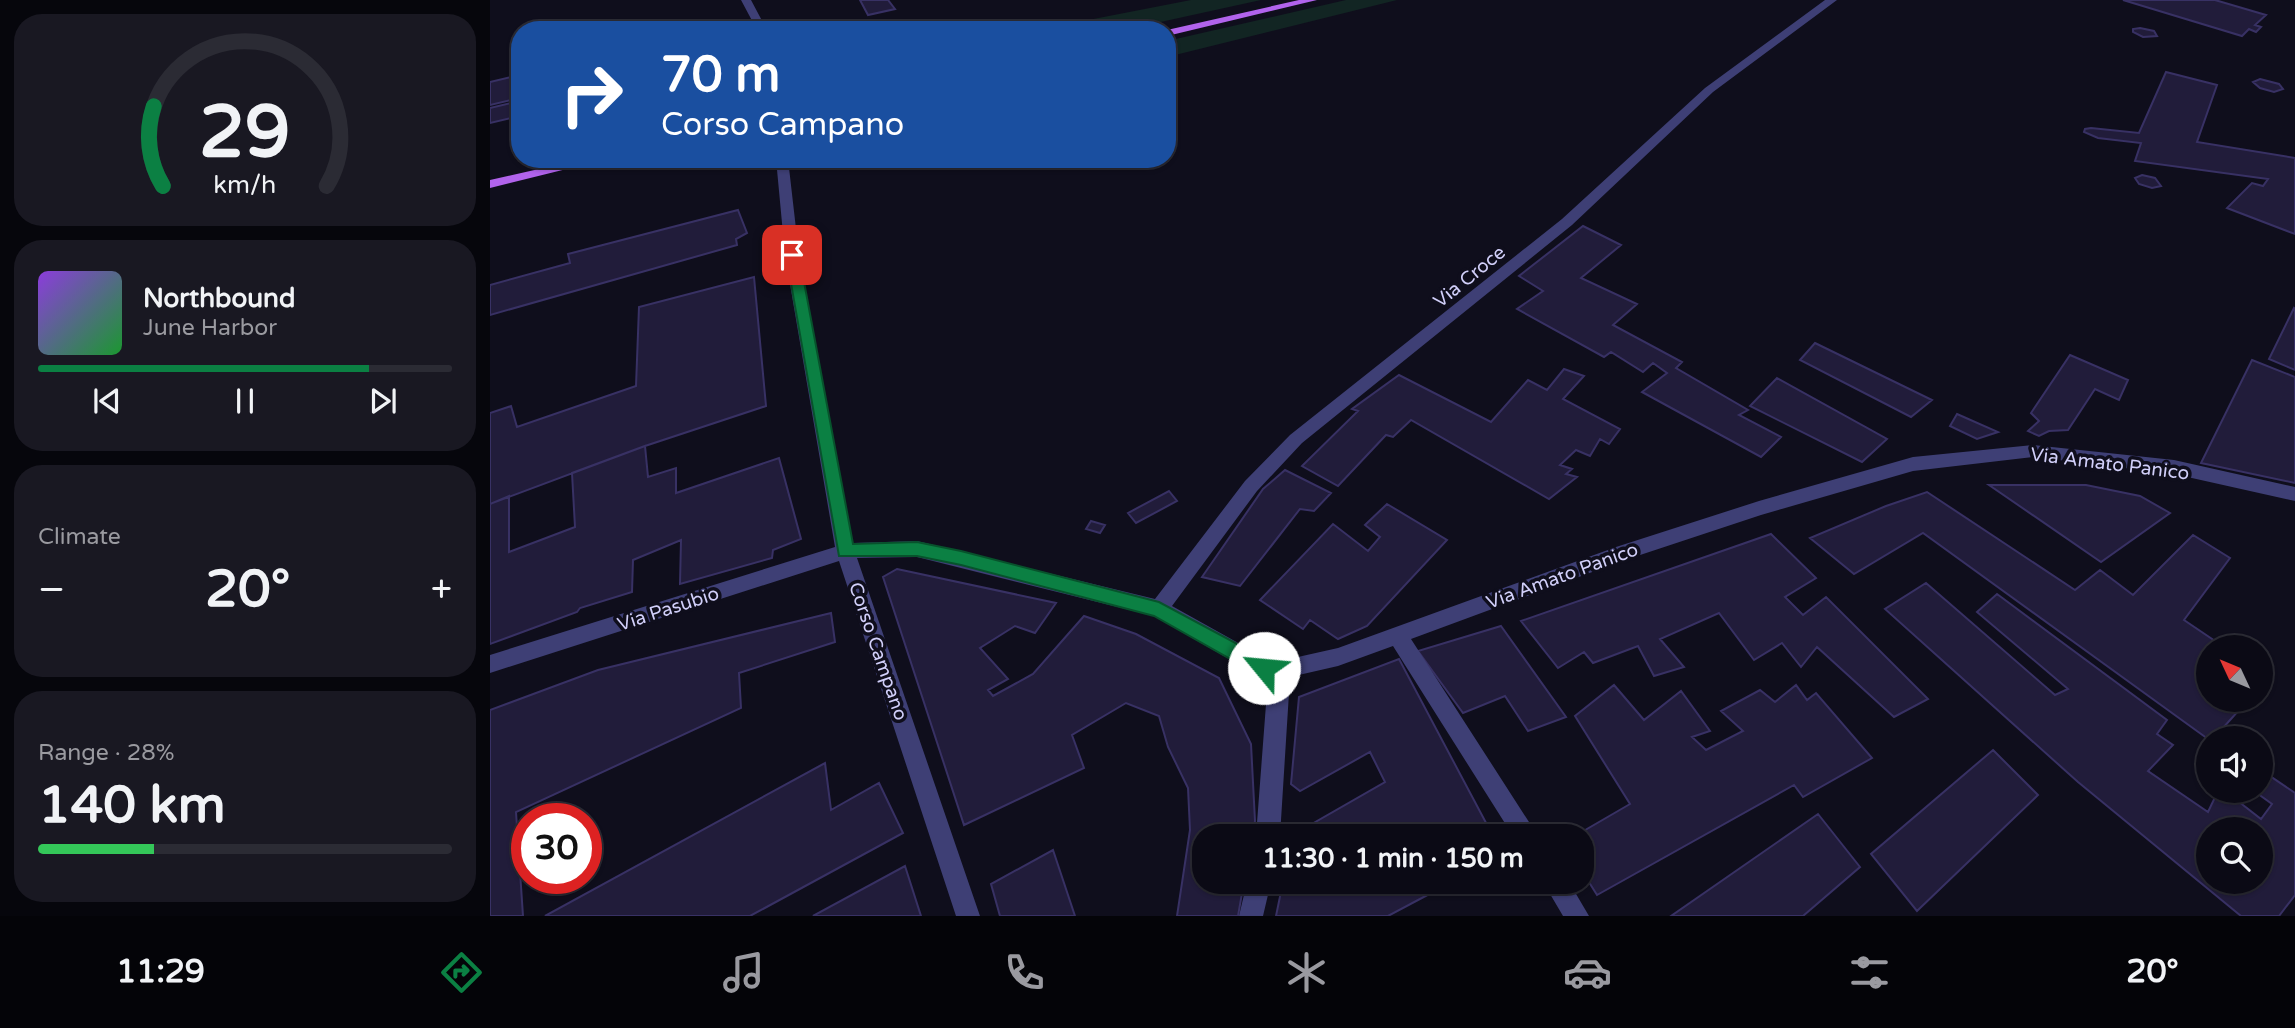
<!DOCTYPE html>
<meta charset="utf-8">
<style>
body{margin:0;font-family:"Varela Round",sans-serif;background:#191822;color:#f1f3f6;height:100vh;display:flex;flex-direction:column;font-size:26px;white-space:nowrap}
*{box-sizing:border-box;margin:0}
p{font-size:23px;color:#9a9aa0}
.icon{flex:none;width:38px;height:38px;fill:none;stroke:currentColor;stroke-width:2;stroke-linecap:round;stroke-linejoin:round}
.map{position:relative;flex:1;overflow:hidden}
.side{display:flex;flex-direction:column;gap:14px;padding:14px;background:#06060c;width:490px}
.side>*{flex:none}
.guide{position:absolute;left:21px;top:21px;width:665px;height:147px;border-radius:28px;box-shadow:0 2px 5px #0004,0 0 0 2px #2b2b34;background:#1a4fa0;color:#fff;overflow:hidden}
.needle{width:46px;rotate:314deg}
.controls{position:absolute;left:1706px;top:635px;display:grid;gap:14px}
.controls a{display:grid;place-items:center;width:77px;height:77px;border-radius:50%;background:#0b0a15;box-shadow:0 2px 5px #0004,0 0 0 2px #2b2b34;font-size:35px}
.speed{position:absolute;left:21px;top:803px;display:flex;gap:14px;font-size:35px;font-weight:700;text-align:center}
.speed>*{display:grid;place-content:center;width:91px;height:91px;border-radius:50%;background:#0b0a15;box-shadow:0 2px 5px #0004,0 0 0 2px #2b2b34;line-height:1}
.speed .limit{border:10px solid #d22;background:#fff;color:#111}
.pin{position:absolute;display:grid;place-items:center;width:60px;height:60px;color:#fff;margin:-30px;border-radius:14px;box-shadow:0 4px 10px #0006}
.me{position:absolute;width:77px;margin:-38px;rotate:298deg;stroke-linejoin:round;filter:drop-shadow(0 0 5px #0008)}
.turn{display:flex;align-items:center;gap:24px;height:147px;padding:0 35px;font-size:32px}
.turn .icon{width:91px;height:91px;stroke-width:2.5}
.turn b{display:block;font-size:49px;line-height:60px}
.big{font-size:52px;font-weight:800;line-height:1.1}
.side .card{flex:1;display:flex;flex-direction:column;justify-content:center;gap:10px;min-width:0;padding:0 24px;border-radius:28px;background:#191822}
.side .dial{align-items:center;gap:0}
.dial svg{height:182px;overflow:visible;fill:none;stroke:#2b2b34;stroke-width:7;stroke-linecap:round;text-anchor:middle}
.dial text{fill:#f1f3f6;stroke:none}
.song{display:flex;align-items:center;gap:21px}
.cover{width:84px;height:84px;border-radius:10px;background:linear-gradient(135deg,hsl(270 70% 55%),hsl(130 70% 35%))}
.played{height:7px;border-radius:4px;background:linear-gradient(90deg,#0b8043 80%,#2b2b34 80%)}
.keys{display:flex;justify-content:space-around;direction:ltr}
.heat{display:flex;justify-content:space-between;align-items:center;font-size:38px;direction:ltr}
.charge{height:10px;border-radius:5px;background:linear-gradient(90deg,#34c759 28%,#2b2b34 0)}
.trip{position:absolute;left:702px;top:824px;width:402px;height:70px;border-radius:28px;background:#0b0a15;box-shadow:0 2px 5px #0004,0 0 0 2px #2b2b34;font-weight:800;line-height:70px;text-align:center}
.tabs{display:flex;height:112px;justify-content:space-around;align-items:center;background:#040408;color:#9a9aa0}
.tabs .icon{width:49px;height:49px}
.tabs .on{color:#0b8043}
.tabs b{font-size:32px;color:#f1f3f6}
main{display:flex;flex:1;min-height:0}
.map>svg:first-child{display:block}
.green{fill:#122523}
.building{fill:#211c3a;stroke:#383164;stroke-width:2;fill-rule:evenodd}
.lines{fill:none;stroke-linecap:round;stroke-linejoin:round}
.minor{fill:#3e3f75;fill-rule:evenodd}
.major{fill:#b163ec;fill-rule:evenodd}
.route{fill:#0b8043;stroke:#07532c;stroke-width:2}
.labels{text-anchor:middle;stroke-width:7;stroke-linejoin:round;paint-order:stroke}
.street-label{font-size:19px;fill:#d1cff9;stroke:#0f0e1c}
</style>
<main>
<section class="side">
<div class="card dial"><svg viewBox="0 0 100 80">
<path d="M14 69A42 42 0 1 1 86 69"/>
<path d="M14 69A42 42 0 0 1 10 34" stroke="#0b8043"/>
<text x="50" y="56" font-size="32" font-weight="700">29</text>
<text x="50" y="72" font-size="11">km/h</text>
</svg></div>
<div class="card">
<div class="song"><i class="cover"></i><div><b>Northbound</b><p>June Harbor</p></div></div>
<div class="played"></div>
<div class="keys"><svg class="icon" aria-label="previous" viewBox="0 0 24 24"><path d="M18 5L8 12l10 7zM5 5v14"/></svg><svg class="icon" aria-label="pause" viewBox="0 0 24 24"><path d="M8 5v14M16 5v14"/></svg><svg class="icon" aria-label="next" viewBox="0 0 24 24"><path d="M6 5l10 7-10 7zM19 5v14"/></svg></div>
</div>
<div class="card"><p>Climate</p>
<div class="heat"><a>−</a><b class="big">20°</b><a>+</a></div>
</div>
<div class="card"><p>Range · 28%</p><b class="big">140 km</b><div class="charge"></div></div>
</section>
<div class="map">
<svg width="1805" height="916" viewBox="0 0 1805 916">
<rect width="100%" height="100%" fill="#0f0e1c"/>
<path class="green" d="M701,0H771L634,30H547Z
M856,0H907L677,57V41Z"/>
<path class="building" d="M370,0H398L405,9L378,15Z
M1633,0H1725L1776,15L1765,25L1771,27L1766,32L1759,29L1752,36Z
M1650,28L1664,31L1667,36L1653,37L1643,32V29Z
M1676,72L1727,85L1707,142L1805,158V234L1737,208L1762,183L1773,186L1778,179L1645,161L1651,143L1608,138L1594,132L1595,129L1601,128L1649,133Z
M30,75V98L0,105V82Z
M1770,79L1789,84L1793,89L1784,92L1770,88L1763,82Z
M30,101V116L0,123V108Z
M1652,175L1665,178L1671,186L1662,188L1649,184L1645,178Z
M248,210L257,233L246,239L247,245L0,315V285L80,263L78,254Z
M1093,226L1131,245L1091,278L1147,304L1123,325L1192,362L1186,368L1258,410L1249,415L1291,437L1271,457L1152,392L1177,373L1163,363L1153,372L1121,352L1114,357L1027,309L1053,291L1029,276Z
M264,277L276,406L155,446L0,504V413L21,406L27,427L146,386L149,307Z
M1804,308L1805,309V370L1779,359Z
M1325,343L1442,400L1421,417L1310,360Z
M1580,355L1638,380L1629,400L1605,389L1578,430L1559,431L1549,436L1538,431L1549,421L1541,413Z
M1762,360L1805,377V483L1711,463Z
M1074,369L1094,376L1073,399L1130,429L1119,444L1110,439L1100,456L1086,450L1070,465L1082,469L1076,474L1087,477L1059,499L921,420L903,437L896,435L848,486L812,466L868,411L862,409L909,375L1001,422L1038,380L1057,390Z
M1287,378L1397,439L1372,462L1260,406Z
M1467,414L1508,432L1487,439L1460,426Z
M155,446L158,477L186,468V493L289,458L311,539L283,550L282,558L190,584L191,540L143,560L142,592L90,608L87,612L0,644V504L19,496V552L85,527L82,473Z
M795,470L841,493L824,511L810,509L750,586L712,577L773,489Z
M1499,485H1596L1650,496L1680,513L1611,562Z
M679,491L687,501L646,523L638,513Z
M1437,492L1585,590L1610,570L1643,595L1703,535L1740,558L1694,620L1731,645L1718,648V700H1758L1724,738L1718,739L1433,533L1364,574L1320,538L1396,506Z
M897,504L957,540L877,626L848,639L820,620L813,629L770,600L843,524L878,551L890,537L875,525Z
M601,521L615,525L610,533L596,529Z
M1281,534L1326,578L1295,597L1313,615L1336,597L1438,699L1404,717L1327,647L1311,667L1292,643L1264,660L1229,613L1170,639L1194,667L1164,676L1148,646L1103,663L1094,652L1068,668L1031,621Z
M407,569L566,603L545,633L525,626L490,648L518,679L498,690L503,696L543,674L594,616L646,634L729,678L761,744L765,821L762,836H714V882H754L748,916H687L700,830L698,788L678,747L669,716L636,703L582,735L594,768L474,825L393,577Z
M1436,583L1565,695L1578,689L1487,612L1507,594L1677,720L1667,734L1683,745L1658,771L1718,812L1728,791H1735L1771,819L1782,804L1764,791H1771V770L1805,793V895L1789,916H1751L1588,782L1395,609ZM1718,830H1771V882H1718Z
M341,613L345,642L249,673L251,708L26,812L33,916H0V710L108,670Z
M1011,626L1076,717L1038,731L1015,696L973,713L928,651Z
M909,659L1003,836H801L895,782L880,752L810,791L801,784L809,697Z
M1124,685L1154,720L1191,691L1220,731L1202,737L1216,750L1253,731L1231,711L1270,690L1285,702L1306,685L1317,700L1326,693L1382,758L1313,797L1304,785L1107,895L1092,871V836H1085L1140,804L1085,716Z
M1503,750L1548,795L1427,911L1381,854Z
M335,763L341,810L389,783L413,833L260,916H55Z
M1328,814L1370,867L1313,916H1181Z
M563,850L585,916H510L501,884Z
M415,866L431,916H323Z
M793,882H962L898,916H786Z"/>
<g class="lines">
<path class="minor" d="M251,0H261L277,30H267Z
M1335,0H1347L1223,92L1082,225L812,443L767,491L682,606L777,659L790,661L848,648L1126,547L1269,501L1423,457L1543,445L1684,460L1805,487V501L1684,474L1543,457L1423,471L1271,515L1132,561L921,639L1048,836H1023L903,646L848,666L800,677L790,836H766L778,678L767,675L664,616L427,557L367,558L490,916H466L349,561L0,673V655L345,547L295,255L286,159H298L309,255L363,543L427,541L665,599L755,481L800,435L1072,219L1215,88Z
M757,882H781L773,916H749Z
M1053,882H1079L1099,916H1073Z"/>
<path class="major" d="M809,0H827L677,36V30Z
M93,159H117L0,188V180Z"/>
</g>
<path class="route" d="M302,251L309,255L363,544L427,542L471,551L669,602L781,662L783,668L781,674L774,677L767,674L664,616L471,565L427,556H349L296,255Z"/>
<g class="labels">
<g class="street-label">
<text transform="translate(979 276) rotate(-39)" y="7">Via Croce</text>
<text transform="translate(1620 463) rotate(7)" y="7">Via Amato Panico</text>
<text transform="translate(1072 575) rotate(-20)" y="7">Via Amato Panico</text>
<text transform="translate(178 608) rotate(-18)" y="7">Via Pasubio</text>
<text transform="translate(389 651) rotate(71)" y="7">Corso Campano</text>
</g>
</g>
</svg>
<div class="controls">
<a><svg class="needle" viewBox="-14 -14 28 28"><path d="M0-13l5 13h-10z" fill="#e53935"/><path d="M0 13l5-13h-10z" fill="#9a9aa0"/></svg></a>
<a><svg class="icon" aria-label="sound" viewBox="0 0 24 24"><path d="M4 9h4l5-4v14l-5-4H4zM17 9q2 3 0 6"/></svg></a>
<a><svg class="icon" aria-label="search" viewBox="0 0 24 24"><circle cx="10" cy="10" r="6"/><path d="M15 15l6 6"/></svg></a>
</div>
<div class="speed"><div class="limit">30</div></div>
<div class="pin" style="left:302px;top:255px;background:#d93025"><svg class="icon" aria-label="arrive" viewBox="0 0 24 24"><path d="M6 21V4h12l-3 4 3 4H6"/></svg></div>
<svg class="me" style="left:774px;top:668px" viewBox="-20 -20 40 40"><circle r="19" fill="#fff"/><path d="M0-13L10 11 0 6-10 11z" fill="#0b8043"/></svg>
<div class="trip">11:30 · 1 min · 150 m</div>
<div class="guide">
<div class="turn"><svg class="icon" aria-label="right" viewBox="0 0 24 24"><path d="M7 20v-9h11M14 6l5 5-5 5"/></svg><div><b>70 m</b>Corso Campano</div></div>
</div>
</div>
</main>
<nav class="tabs">
<b>11:29</b>
<svg class="icon on" aria-label="directions" viewBox="0 0 24 24"><path d="M12 3l9 9-9 9-9-9zM9 14v-3h6M13 9l2 2-2 2"/></svg>
<svg class="icon" aria-label="music" viewBox="0 0 24 24"><path d="M9 18V5l10-2v13"/><circle cx="6" cy="18" r="3"/><circle cx="16" cy="16" r="3"/></svg>
<svg class="icon" aria-label="phone" viewBox="0 0 24 24"><path d="M5 4h4l2 5-3 2q2 4 5 5l2-3 5 2v4C11 20 4 13 5 4z"/></svg>
<svg class="icon" aria-label="climate" viewBox="0 0 24 24"><path d="M12 3v18M4 7l16 10M4 17L20 7"/></svg>
<svg class="icon" aria-label="car" viewBox="0 0 24 24"><path d="M5 17H2v-5l4-1 3-4h7l3 4 3 1v5h-3M9 17h6M6 11h13"/><circle cx="7" cy="17" r="2"/><circle cx="17" cy="17" r="2"/></svg>
<svg class="icon" aria-label="filters" viewBox="0 0 24 24"><path d="M4 7h16M4 17h16"/><circle cx="9" cy="7" r="2"/><circle cx="15" cy="17" r="2"/></svg>
<b>20°</b>
</nav>
